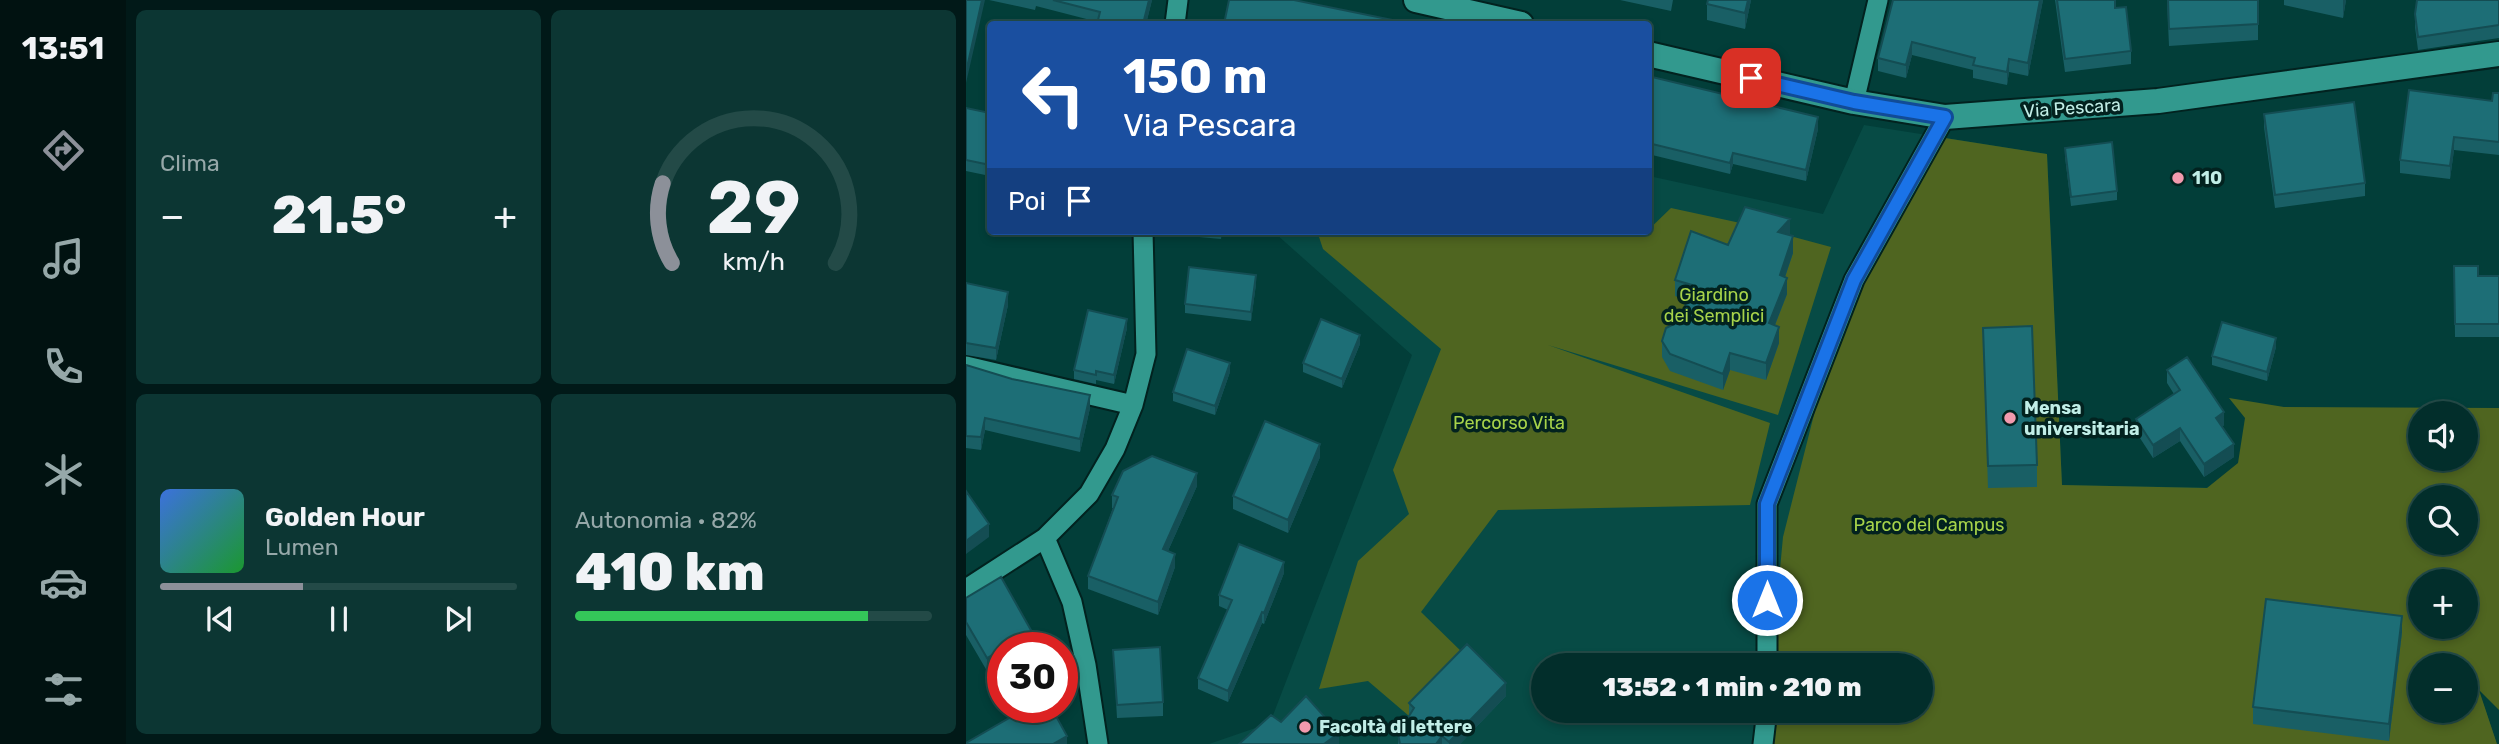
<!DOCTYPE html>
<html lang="it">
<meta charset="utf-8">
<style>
body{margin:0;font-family:Rubik,sans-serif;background:#0c3633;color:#f1f3f6;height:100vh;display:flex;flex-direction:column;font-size:26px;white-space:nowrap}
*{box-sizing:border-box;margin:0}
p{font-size:23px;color:#96a8a9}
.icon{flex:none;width:38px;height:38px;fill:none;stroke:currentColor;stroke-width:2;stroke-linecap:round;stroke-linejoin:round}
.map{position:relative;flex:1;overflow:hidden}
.drawer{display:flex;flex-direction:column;gap:10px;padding:10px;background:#011918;width:840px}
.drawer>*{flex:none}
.banner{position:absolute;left:21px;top:21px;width:665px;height:214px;border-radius:7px;box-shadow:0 4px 10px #0003,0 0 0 2px #234a47;background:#1a4fa0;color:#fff;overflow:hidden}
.buttons{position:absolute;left:1442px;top:401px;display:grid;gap:14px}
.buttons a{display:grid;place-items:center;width:70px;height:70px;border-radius:50%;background:#022e2b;box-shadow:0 4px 10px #0003,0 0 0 2px #234a47;font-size:35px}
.speed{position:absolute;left:21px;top:632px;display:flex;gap:14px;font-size:35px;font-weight:700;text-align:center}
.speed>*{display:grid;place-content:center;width:91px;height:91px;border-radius:50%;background:#022e2b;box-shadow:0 4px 10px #0003,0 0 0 2px #234a47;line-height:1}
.speed .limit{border:10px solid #d22;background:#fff;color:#111}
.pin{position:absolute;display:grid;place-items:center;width:60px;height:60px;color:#fff;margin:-30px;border-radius:14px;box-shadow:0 4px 10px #0006}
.me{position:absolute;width:77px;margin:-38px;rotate:0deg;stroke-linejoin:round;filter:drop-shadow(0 0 5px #0008)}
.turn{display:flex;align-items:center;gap:24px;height:147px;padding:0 21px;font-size:32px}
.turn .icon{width:91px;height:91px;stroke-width:2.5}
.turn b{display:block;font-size:49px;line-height:60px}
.then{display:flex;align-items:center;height:66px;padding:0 21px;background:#0003;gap:14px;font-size:26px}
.big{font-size:52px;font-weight:800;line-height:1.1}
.drawer .widget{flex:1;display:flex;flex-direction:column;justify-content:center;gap:10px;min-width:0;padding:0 24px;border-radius:10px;background:#0c3633}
.drawer .dial{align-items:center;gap:0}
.dial svg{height:182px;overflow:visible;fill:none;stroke:#234a47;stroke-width:7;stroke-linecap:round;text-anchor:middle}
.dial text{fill:#f1f3f6;stroke:none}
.song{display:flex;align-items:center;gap:21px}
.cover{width:84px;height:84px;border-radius:10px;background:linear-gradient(135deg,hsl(220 70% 55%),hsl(130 70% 35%))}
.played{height:7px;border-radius:4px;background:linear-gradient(90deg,#8c9099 40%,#234a47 40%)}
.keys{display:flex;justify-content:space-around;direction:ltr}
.heat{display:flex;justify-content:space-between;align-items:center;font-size:38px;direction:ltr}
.charge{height:10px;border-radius:5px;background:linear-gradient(90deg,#34c759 82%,#234a47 0)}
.drawer .tiles{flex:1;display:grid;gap:10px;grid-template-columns:repeat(2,1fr)}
.trip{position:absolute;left:565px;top:653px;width:402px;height:70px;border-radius:35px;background:#022e2b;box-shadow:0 4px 10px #0003,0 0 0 2px #234a47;font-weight:800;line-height:70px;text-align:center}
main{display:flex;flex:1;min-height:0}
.tabs{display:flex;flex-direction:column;width:126px;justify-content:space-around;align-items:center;background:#011211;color:#96a8a9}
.tabs .icon{width:49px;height:49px}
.tabs .current{color:#8c9099}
.tabs b{font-size:32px;color:#f1f3f6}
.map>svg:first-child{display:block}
.built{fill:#074b45;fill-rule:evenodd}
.green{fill:#4f6520;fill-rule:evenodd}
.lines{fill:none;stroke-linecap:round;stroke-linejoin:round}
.minor-casing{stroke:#02221f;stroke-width:23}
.tertiary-casing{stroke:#02221f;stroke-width:28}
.minor{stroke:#32998e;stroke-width:19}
.tertiary{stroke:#32998e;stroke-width:24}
.wall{fill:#195f65}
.shaded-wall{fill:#144d53}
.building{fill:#1d6e76;stroke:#144d53;stroke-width:2}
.route-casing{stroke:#114b97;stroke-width:18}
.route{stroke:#1a73e8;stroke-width:12}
.poi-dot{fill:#f29aae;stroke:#02221f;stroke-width:2.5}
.labels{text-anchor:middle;stroke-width:7;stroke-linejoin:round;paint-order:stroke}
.street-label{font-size:18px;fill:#c1eee7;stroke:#02221f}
.poi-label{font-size:18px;font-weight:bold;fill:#c1eee7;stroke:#02221f;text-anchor:start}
.park-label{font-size:18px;fill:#a7d34a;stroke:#02221f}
</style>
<main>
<nav class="tabs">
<b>13:51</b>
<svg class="icon current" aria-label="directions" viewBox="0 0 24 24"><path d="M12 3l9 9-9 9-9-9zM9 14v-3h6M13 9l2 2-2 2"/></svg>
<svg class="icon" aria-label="music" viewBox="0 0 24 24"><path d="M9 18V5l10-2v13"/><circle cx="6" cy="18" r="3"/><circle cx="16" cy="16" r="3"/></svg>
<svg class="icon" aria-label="phone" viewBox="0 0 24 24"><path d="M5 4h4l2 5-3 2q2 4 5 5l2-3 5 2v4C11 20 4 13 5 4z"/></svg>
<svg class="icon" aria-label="climate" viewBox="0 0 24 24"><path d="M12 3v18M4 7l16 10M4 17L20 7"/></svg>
<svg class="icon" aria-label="car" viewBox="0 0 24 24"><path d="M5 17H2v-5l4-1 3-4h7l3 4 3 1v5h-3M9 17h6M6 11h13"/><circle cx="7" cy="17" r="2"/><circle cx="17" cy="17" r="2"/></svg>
<svg class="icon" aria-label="filters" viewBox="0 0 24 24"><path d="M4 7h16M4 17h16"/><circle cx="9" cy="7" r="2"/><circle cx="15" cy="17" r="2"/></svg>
</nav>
<section class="drawer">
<div class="tiles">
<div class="widget"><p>Clima</p>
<div class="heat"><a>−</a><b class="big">21.5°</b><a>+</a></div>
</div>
<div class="widget dial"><svg viewBox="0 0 100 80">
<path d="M14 69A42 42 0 1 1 86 69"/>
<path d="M14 69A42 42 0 0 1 10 34" stroke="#8c9099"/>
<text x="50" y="56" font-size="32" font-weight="700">29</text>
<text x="50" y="72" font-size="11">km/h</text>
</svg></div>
<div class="widget">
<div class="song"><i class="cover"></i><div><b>Golden Hour</b><p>Lumen</p></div></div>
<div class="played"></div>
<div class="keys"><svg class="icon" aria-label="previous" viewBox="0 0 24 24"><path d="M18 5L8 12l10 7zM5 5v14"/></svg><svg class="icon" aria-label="pause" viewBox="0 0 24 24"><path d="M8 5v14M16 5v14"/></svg><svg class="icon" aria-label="next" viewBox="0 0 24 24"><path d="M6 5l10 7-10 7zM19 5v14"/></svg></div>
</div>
<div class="widget"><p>Autonomia · 82%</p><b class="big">410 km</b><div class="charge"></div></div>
</div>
</section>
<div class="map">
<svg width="1533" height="744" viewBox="0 0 1533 744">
<rect width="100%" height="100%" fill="#023e39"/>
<path class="built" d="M898,125L1081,154L1096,485L1312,489L1454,581V626L1491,627L1531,744H243L304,723L446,355L310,234L309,231H682L683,176L857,214ZM578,665H956V710H578ZM1454,665H1500V710H1454Z"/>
<path class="green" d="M979,138L1081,154L1096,485L1241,488L1272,463L1279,418L1263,398L1318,407L1533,408V710L1513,690L1531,744H792L801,711L956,710V665H805L817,537L872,320ZM1454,413H1500V458H1454ZM1454,497H1500V542H1454ZM1454,581H1500V626H1454ZM1454,665H1500V710H1454Z
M705,208L779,224L865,247L812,415L582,345L804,423L784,505L532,510L455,612L501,657L443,716L402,681L353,689L392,561L443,514L427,470L475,349L357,249L351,231H670L676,236Z"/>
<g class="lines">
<g class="minor-casing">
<path id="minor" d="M209,24L212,0
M888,102L912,0
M0,366L167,405
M79,538L106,602L120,665L132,744
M0,589L79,538L123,494L149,449L167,405L180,354L177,231
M801,665V504L888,280L979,117
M797,744L801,710"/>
</g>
<g class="tertiary-casing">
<path id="tertiary" d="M450,0L555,24
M682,54L888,102L979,117L1192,101L1533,54"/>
</g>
<use href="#minor" class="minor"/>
<use href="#tertiary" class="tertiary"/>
</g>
<path class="wall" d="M23,0H186L180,24L132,22L70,6L69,10Z
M654,0H707L705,11Z
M785,0L779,29L741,20V4Z
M927,0H1077L1062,76L1043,72L1041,85L1007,78V70L946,55L940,78L912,71V58Z
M1089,0H1149V8L1165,51V64L1099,72Z
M1201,0H1292V40L1203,46Z
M1318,0H1380L1377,18L1318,5Z
M1533,0V38L1452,50L1449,27V14Z
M682,76L852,129L840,181L767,164L764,174L682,154Z
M1533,93V155L1488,150L1484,179L1434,173V160L1526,101Z
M0,108L24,113V176L0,171Z
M1298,114L1399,183V196L1309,208L1298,127Z
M1099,148L1151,191V200L1105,206L1099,157Z
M211,231H256L255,239L211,235Z
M824,235L827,253L819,277L821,294L809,325L813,343L800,380L764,370L757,390L704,371L696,357V341L714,321L721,300L709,296V280L762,245Z
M1488,266L1512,276H1533V337H1489Z
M0,283L42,305L30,360L0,355Z
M290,284L285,321L219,313V304Z
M161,328L148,384L130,380V384L108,379V370Z
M1017,328L1071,465V487L1022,488Z
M394,344L376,388L337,372V363Z
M1310,347L1301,381L1246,365V356Z
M0,365L124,408L114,452L19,430L15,450L0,448Z
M1201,370L1258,425L1256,427L1268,457L1238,477L1214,441L1187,458L1170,432V419L1208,394L1201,383Z
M264,372L249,415L207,401V392Z
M354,457L322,533L267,509V496Z
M231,486L202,551L209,567L192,615L122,589V576L147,508H146V495Z
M318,573L298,624L296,623L262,702L232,689V678L262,610L253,606V595Z
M0,598L66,645L63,648H37V662L21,671L0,635Z
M1436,632L1423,741L1287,724V707Z
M147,650L197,702V716L151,718Z
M540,696L494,744H432V734L443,716V703Z"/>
<path class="shaded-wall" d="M16,0H19L0,83V72Z
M183,0H186L180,24H177Z
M782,0H785L779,29V13Z
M1074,0H1077L1062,76V63Z
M1377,0H1380L1377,18Z
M946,42V55L940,78V65Z
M1043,59V72L1041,85V72Z
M852,117V129L840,181V170Z
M1488,137V150L1484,179V166Z
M767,153V164L764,174V163Z
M824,219V236L812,232Z
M827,236V253L814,292V275Z
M290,275V284L285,321V312Z
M821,278V294L803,340V323Z
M42,292V305L30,360V348Z
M161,319V328L148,384V375Z
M813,327V343L800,380V363Z
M394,335V344L376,388V379Z
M1310,338V347L1301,381V372Z
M764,353V370L757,390V374Z
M264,363V372L249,415V406Z
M124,395V408L114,452V439Z
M1258,412V425L1250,431V418Z
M19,418V430L15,450V437Z
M1214,428V441L1187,458V445Z
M354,444V457L322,533V520Z
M1268,444V457L1238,477V464Z
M231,473V486L197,562V549Z
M23,524V537L0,554V541Z
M209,554V567L192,615V602Z
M318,562V573L298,624V613Z
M296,612V623L262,702V691Z
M1436,616V632L1423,741V724Z
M66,632V645L63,648H40Z
M37,649V662L21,671V658Z
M540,683V696L494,744H483V742Z
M373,733V744H358Z
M101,736V744H87Z
M476,736V744H470Z"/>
<path class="building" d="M0,0H16L0,72Z
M87,0H183L177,24H131L134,12Z
M263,0H328L446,24H258Z
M742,0H782L779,13L741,4Z
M927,0H1074L1062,63L1043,59L1041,72L1007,65L1009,58L946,42L940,65L912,58Z
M1091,0H1149V8L1160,7L1165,51L1099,59Z
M1202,0H1292V24L1203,29Z
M1451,0H1533V25L1452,37L1449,14Z
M682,76L852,117L840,170L767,153L764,163L682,143Z
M1443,90L1526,101L1527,93H1533V142L1488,137L1484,166L1434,160Z
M1388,102L1399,183L1309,195L1298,114Z
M0,108L24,113V165L0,160Z
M1146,142L1151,191L1105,197L1099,148Z
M779,207L824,219L812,232L827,236L814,275L821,278L803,323L813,327L800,363L764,353L757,374L704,354L696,341L700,328L714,321L726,285L709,280L725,231L762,245Z
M1488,266H1512V276H1533V324H1489Z
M223,267L290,275L285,312L219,304Z
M0,283L42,292L30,348L0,343Z
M122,310L161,319L148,375L130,371V375L108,370Z
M355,319L394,335L376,379L337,363Z
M1256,322L1310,338L1301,372L1246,356Z
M1066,326L1071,465L1022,466L1017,328Z
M221,349L264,363L249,406L207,392Z
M1221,357L1258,412L1250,418L1268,444L1238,464L1214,428L1187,445L1170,419L1214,390L1201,370Z
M0,365L46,379L124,395L114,439L19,418L15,437L0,436Z
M299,421L354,444L322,520L267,496Z
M186,456L231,473L197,549L209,554L192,602L122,576L152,497L146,495L157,471Z
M0,491L23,524L0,541Z
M273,544L318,562L298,613L296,612L262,691L232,678L266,600L253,595Z
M35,577L66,632L40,648H37V649L21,658L0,622V598Z
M1300,599L1436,616L1423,724L1287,707Z
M501,644L540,683L483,742L476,736L470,744H434L432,734L448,708L443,703Z
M194,647L197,702L151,705L147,650Z
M340,696L373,733L358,744H273L305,715L315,722Z
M62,707H85L101,736L87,744H0V743Z"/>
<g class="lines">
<g class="route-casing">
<path id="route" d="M785,78L888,102L979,117L888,280L801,504V600"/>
</g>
<use href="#route" class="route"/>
</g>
<g class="poi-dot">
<circle cx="1212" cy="178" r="7"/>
<circle cx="1044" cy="418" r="7"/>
<circle cx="339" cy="727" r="7"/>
</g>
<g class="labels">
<g class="street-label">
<text transform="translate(1106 108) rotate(-4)" y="6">Via Pescara</text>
</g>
<g class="poi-label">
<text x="1226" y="184">110</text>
<text x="1058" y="414">Mensa<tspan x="1058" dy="21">universitaria</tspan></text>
<text x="353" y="733">Facoltà di lettere</text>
</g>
<g class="park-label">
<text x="748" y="301">Giardino<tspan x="748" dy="21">dei Semplici</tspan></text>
<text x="543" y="429">Percorso Vita</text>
<text x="963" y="531">Parco del Campus</text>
</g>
</g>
</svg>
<div class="buttons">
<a><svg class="icon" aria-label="sound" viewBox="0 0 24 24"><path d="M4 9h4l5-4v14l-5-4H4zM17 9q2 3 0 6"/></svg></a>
<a><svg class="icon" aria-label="search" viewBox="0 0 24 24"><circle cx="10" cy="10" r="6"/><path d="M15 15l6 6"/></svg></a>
<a>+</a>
<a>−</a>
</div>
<div class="speed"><div class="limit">30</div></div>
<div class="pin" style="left:785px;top:78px;background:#d93025"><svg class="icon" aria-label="arrive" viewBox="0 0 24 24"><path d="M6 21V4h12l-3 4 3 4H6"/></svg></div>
<svg class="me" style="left:801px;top:600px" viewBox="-20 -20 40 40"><circle r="17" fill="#1a73e8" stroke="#fff" stroke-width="3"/><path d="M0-11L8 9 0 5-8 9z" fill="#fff"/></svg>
<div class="trip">13:52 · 1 min · 210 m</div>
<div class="banner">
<div class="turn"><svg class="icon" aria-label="left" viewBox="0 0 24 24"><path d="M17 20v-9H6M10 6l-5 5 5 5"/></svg><div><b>150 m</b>Via Pescara</div></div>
<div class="then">Poi<svg class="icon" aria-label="arrive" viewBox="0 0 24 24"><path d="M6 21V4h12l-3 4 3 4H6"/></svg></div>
</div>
</div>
</main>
